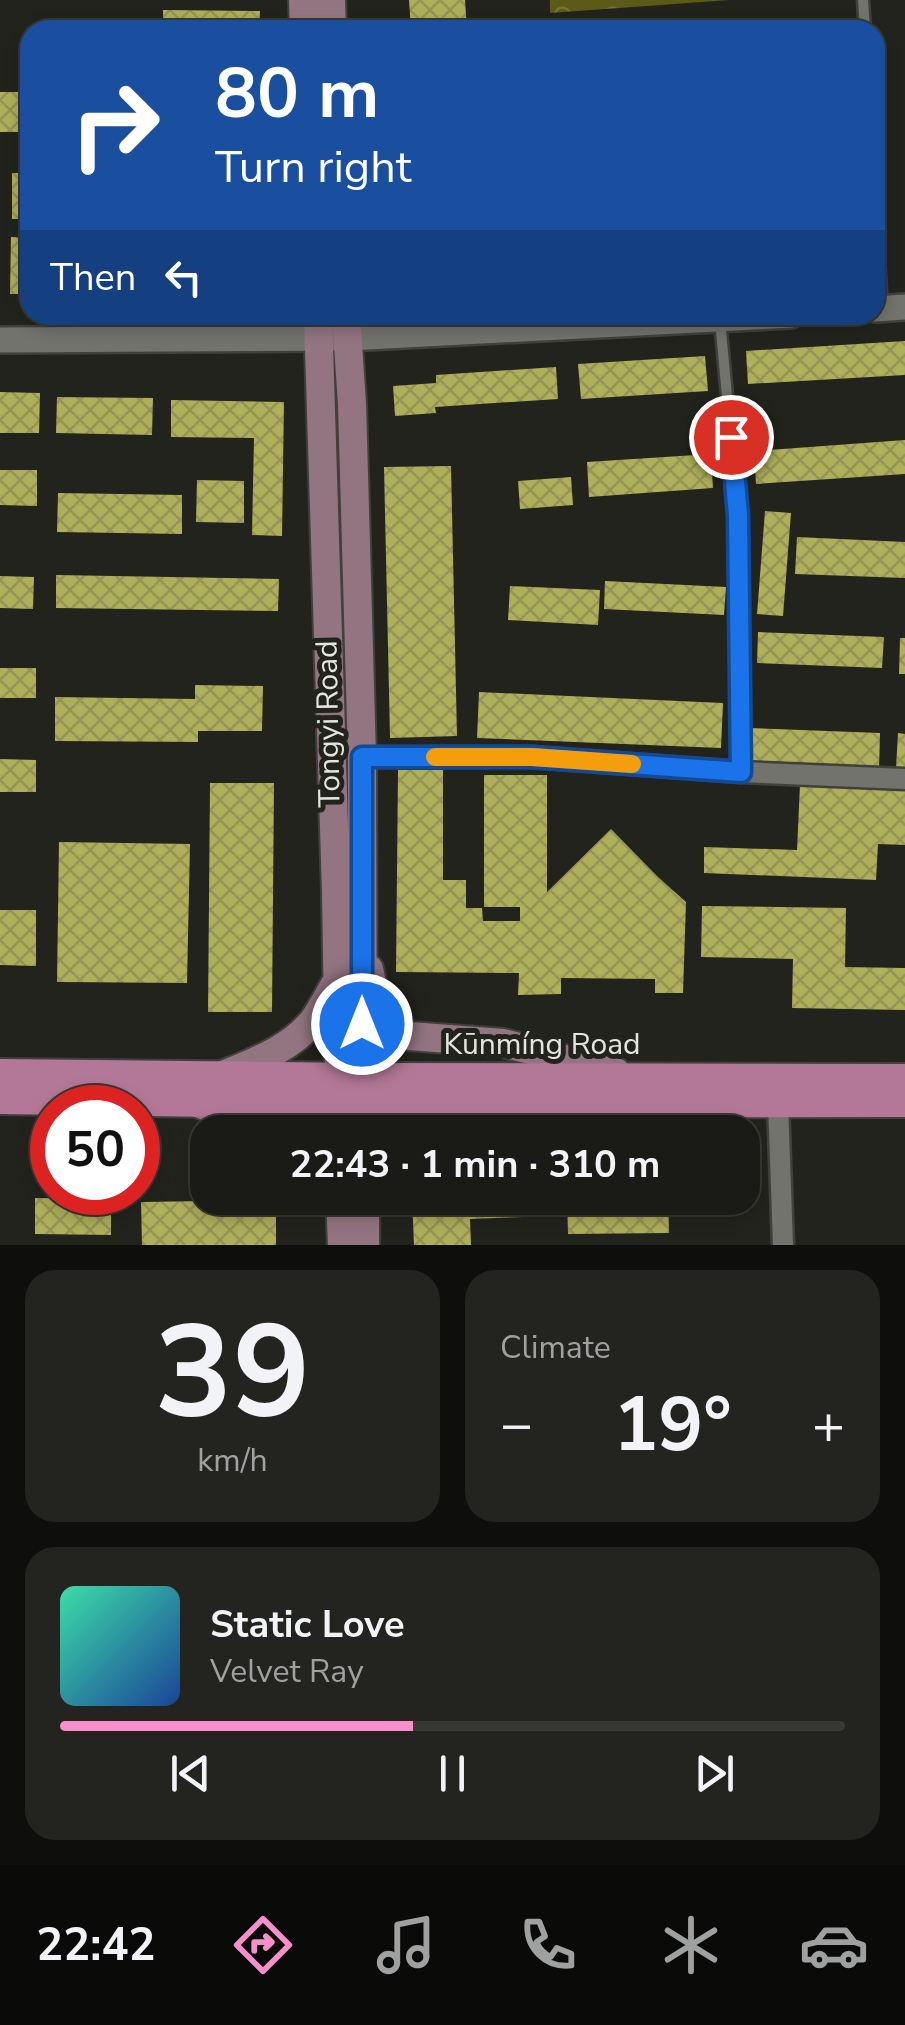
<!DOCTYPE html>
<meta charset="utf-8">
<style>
body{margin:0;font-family:"Nunito Sans",sans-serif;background:#23231f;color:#f1f3f6;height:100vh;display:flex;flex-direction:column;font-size:38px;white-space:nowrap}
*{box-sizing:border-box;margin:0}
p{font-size:32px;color:#9fa1a1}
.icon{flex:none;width:55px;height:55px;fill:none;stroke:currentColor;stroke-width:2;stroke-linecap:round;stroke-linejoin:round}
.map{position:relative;height:1245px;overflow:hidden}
.side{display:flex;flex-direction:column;gap:25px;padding:25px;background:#0e0e0c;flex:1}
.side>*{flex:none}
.guide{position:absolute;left:20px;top:20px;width:865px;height:305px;border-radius:30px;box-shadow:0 5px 15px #0003,0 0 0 2px #383835;background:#1a4fa0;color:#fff;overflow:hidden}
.speed{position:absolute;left:30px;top:1085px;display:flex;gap:20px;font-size:50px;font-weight:700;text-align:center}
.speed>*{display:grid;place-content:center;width:130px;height:130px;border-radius:50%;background:#1a1a16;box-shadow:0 5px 15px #0003,0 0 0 2px #383835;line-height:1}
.speed .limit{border:15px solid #d22;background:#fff;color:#111}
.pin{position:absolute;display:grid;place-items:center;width:85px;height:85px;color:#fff;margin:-42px;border:5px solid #fff;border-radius:50%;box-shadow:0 2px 10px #0007}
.me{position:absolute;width:110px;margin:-55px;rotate:0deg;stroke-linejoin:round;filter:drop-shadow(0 0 8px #0008)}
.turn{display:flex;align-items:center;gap:35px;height:210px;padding:0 30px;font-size:45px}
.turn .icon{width:130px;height:130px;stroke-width:2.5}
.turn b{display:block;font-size:70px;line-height:85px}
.then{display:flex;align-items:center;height:95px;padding:0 30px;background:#0003;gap:20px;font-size:38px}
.big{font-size:75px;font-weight:700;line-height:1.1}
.side .tile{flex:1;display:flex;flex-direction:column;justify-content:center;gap:15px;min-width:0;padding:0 35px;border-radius:30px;background:#23231f}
.side .dial{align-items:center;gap:0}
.dial b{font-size:130px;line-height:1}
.song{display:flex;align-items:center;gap:30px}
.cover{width:120px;height:120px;border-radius:15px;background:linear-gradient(135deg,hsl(160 70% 55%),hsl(220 70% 35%))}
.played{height:10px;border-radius:5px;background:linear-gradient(90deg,#f98fca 45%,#383835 45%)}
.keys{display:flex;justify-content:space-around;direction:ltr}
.heat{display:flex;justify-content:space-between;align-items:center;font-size:55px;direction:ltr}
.side .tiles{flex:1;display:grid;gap:25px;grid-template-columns:1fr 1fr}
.tile:last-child{grid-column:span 2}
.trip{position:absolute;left:190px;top:1115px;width:570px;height:100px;border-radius:30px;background:#1a1a16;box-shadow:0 5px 15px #0003,0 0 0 2px #383835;font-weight:700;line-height:100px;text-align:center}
.tab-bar{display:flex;height:160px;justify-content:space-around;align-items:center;background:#0a0a09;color:#9fa1a1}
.tab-bar .icon{width:70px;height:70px}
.tab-bar .current{color:#f98fca}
.tab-bar b{font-size:45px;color:#f1f3f6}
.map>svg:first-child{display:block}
.forest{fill:url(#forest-crowns)}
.building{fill:url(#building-cross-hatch)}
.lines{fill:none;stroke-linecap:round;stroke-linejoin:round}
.service-casing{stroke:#40403c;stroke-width:15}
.minor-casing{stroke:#40403c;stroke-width:25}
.tertiary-casing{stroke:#40403c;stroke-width:30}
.secondary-casing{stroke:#40403c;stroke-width:32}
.primary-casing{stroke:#40403c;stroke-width:32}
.service{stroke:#73736d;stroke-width:10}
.minor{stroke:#73736d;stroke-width:20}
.tertiary{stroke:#73736d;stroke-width:25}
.secondary{stroke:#937582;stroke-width:28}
.primary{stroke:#b37897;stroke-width:28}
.route-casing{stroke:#114b97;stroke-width:25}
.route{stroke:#1a73e8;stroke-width:18}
.slow{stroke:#f59e0b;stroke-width:18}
.labels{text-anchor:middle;stroke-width:10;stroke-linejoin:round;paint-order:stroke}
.street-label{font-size:30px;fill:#e4e4e1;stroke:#23231e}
</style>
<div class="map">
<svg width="905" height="1245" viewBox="0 0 905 1245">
<defs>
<pattern id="forest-crowns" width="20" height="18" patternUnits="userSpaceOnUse" patternTransform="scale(2.5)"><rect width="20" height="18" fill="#5b5a17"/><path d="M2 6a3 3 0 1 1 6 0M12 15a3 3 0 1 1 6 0" fill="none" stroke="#727238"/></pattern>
<pattern id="building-cross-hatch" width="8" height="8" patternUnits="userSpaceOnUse" patternTransform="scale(2.5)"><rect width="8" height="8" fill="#aeaf59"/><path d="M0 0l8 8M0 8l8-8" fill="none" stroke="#949454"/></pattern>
</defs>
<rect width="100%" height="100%" fill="#23231e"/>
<path class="forest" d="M550,0H729L550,13Z"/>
<path class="building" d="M409,0H465L467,30H411Z
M163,10L260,11L259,30H163Z
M0,92H30V132H0Z
M12,173H30V219H12Z
M11,237L30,238V294H10Z
M905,341V375L748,384L746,351Z
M705,356L708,391L581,399L578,364Z
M556,367L558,399L435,407L436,413L395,416L393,386L436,383V375Z
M0,392L40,393L39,433H0Z
M57,397L153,398L152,435L56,433Z
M171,400L284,402L282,536L252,535L254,438L171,437Z
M905,440V474L756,484L754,451Z
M711,454L713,488L589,497L587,462Z
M451,466L457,736L390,738L384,467Z
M0,470H37V506L0,505Z
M571,477L573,505L520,509L518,481Z
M197,480L244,481V523L196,522Z
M58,493L182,495V534L57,532Z
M765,511L791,513L783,616L757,614Z
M797,537L905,542V578L795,574Z
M56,575L279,579L278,611L56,608Z
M0,576L34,577L33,609L0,608Z
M605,581L726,587L724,615L604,609Z
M510,586L600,590L598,625L508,620Z
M758,632L884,637L882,668L757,663Z
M900,638H905V674H899Z
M0,668H36V698H0Z
M195,685L263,686L262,731H198V742L55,741V697L195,699Z
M479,692L723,703L721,748L477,738Z
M748,728L880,733L879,770L747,764Z
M898,733L905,734V768H896Z
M0,759L36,760V792H0Z
M398,770H443V880H466V908H482L483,921H520V907H484V775H547V892L611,829L658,877L686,902L683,993H655V979L561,978V994L518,995L519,973L396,972Z
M210,783H274L272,1012H208Z
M800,784L905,788V845L878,844L876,880L704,873V847L797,850Z
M59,842L190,844L187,983L57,982Z
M702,906L846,908L845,967L905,968V1010L792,1008L793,959L701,957Z
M0,910H36V966L0,965Z
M35,1198L111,1199V1235L35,1234Z
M412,1198H523L524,1217L470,1219L471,1245H414Z
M567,1198H668L669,1233L568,1234Z
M276,1200V1245H142L141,1202Z"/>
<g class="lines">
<g class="service-casing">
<path id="service" d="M863,0L865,30
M875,191L882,308
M720,320L738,515L741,771"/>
</g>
<g class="minor-casing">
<path id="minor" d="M362,757H532L741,772L905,779
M778,1103L783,1245"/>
</g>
<g class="tertiary-casing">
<path id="tertiary" d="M875,309L905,307
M0,340L348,338L791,315"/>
</g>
<g class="secondary-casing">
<path id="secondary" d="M303,0L304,30
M331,0L332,30
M318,315L336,891L340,1132
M346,315L352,404L362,757L363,1132
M369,969L375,997L390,1021L409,1036L503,1043L616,1072
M223,1075C256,1061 290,1049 313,1021C322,1008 330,992 338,979
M198,1103L266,1132
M411,1132L437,1118L473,1104
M340,1198L342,1245
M365,1198V1245"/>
</g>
<g class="primary-casing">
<path id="primary" d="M0,1073L362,1077L905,1078
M0,1100L301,1104L905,1103"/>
</g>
<use href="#service" class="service"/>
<use href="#minor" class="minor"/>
<use href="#tertiary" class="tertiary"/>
<use href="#secondary" class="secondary"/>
<use href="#primary" class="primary"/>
</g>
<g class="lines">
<g class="route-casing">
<path id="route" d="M362,1024V757H532L741,772L738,515L731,437"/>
</g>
<use href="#route" class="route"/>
<path class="slow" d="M435,757H532L632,764"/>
</g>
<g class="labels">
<g class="street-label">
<text transform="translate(328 724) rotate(-91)" y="10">Tongyi Road</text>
<text x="542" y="1054">Kūnmíng Road</text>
</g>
</g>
</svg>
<div class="speed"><div class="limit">50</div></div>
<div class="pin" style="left:731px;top:437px;background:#d93025"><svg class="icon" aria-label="arrive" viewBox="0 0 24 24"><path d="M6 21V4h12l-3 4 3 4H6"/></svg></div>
<svg class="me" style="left:362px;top:1024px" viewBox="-20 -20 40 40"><circle r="17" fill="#1a73e8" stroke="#fff" stroke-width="3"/><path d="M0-11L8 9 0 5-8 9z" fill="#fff"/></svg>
<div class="trip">22:43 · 1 min · 310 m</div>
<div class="guide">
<div class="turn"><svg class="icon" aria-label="right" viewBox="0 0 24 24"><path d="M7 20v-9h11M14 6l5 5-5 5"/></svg><div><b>80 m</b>Turn right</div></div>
<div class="then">Then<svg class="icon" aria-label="left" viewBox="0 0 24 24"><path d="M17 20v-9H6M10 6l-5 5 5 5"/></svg></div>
</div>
</div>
<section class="side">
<div class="tiles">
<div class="tile dial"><b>39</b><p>km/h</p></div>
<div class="tile"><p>Climate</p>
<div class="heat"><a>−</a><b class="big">19°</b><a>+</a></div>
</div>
<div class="tile">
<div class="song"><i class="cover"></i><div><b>Static Love</b><p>Velvet Ray</p></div></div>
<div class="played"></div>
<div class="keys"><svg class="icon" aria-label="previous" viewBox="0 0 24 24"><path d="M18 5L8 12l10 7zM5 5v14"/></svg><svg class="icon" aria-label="pause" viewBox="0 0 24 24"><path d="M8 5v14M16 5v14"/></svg><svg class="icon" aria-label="next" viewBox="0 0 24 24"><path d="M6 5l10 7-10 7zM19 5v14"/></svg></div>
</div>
</div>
</section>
<nav class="tab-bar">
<b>22:42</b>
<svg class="icon current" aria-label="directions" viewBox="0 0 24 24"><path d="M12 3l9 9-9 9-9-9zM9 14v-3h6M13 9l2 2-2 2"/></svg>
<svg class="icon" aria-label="music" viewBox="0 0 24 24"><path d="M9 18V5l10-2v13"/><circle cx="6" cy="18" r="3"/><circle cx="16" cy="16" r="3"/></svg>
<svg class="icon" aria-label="phone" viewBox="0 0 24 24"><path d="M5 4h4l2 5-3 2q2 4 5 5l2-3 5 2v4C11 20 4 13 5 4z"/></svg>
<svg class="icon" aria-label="climate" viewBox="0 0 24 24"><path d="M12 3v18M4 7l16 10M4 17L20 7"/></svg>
<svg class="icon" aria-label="car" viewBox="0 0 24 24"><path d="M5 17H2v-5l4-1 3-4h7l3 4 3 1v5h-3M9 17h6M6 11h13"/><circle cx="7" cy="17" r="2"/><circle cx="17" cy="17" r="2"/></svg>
</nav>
